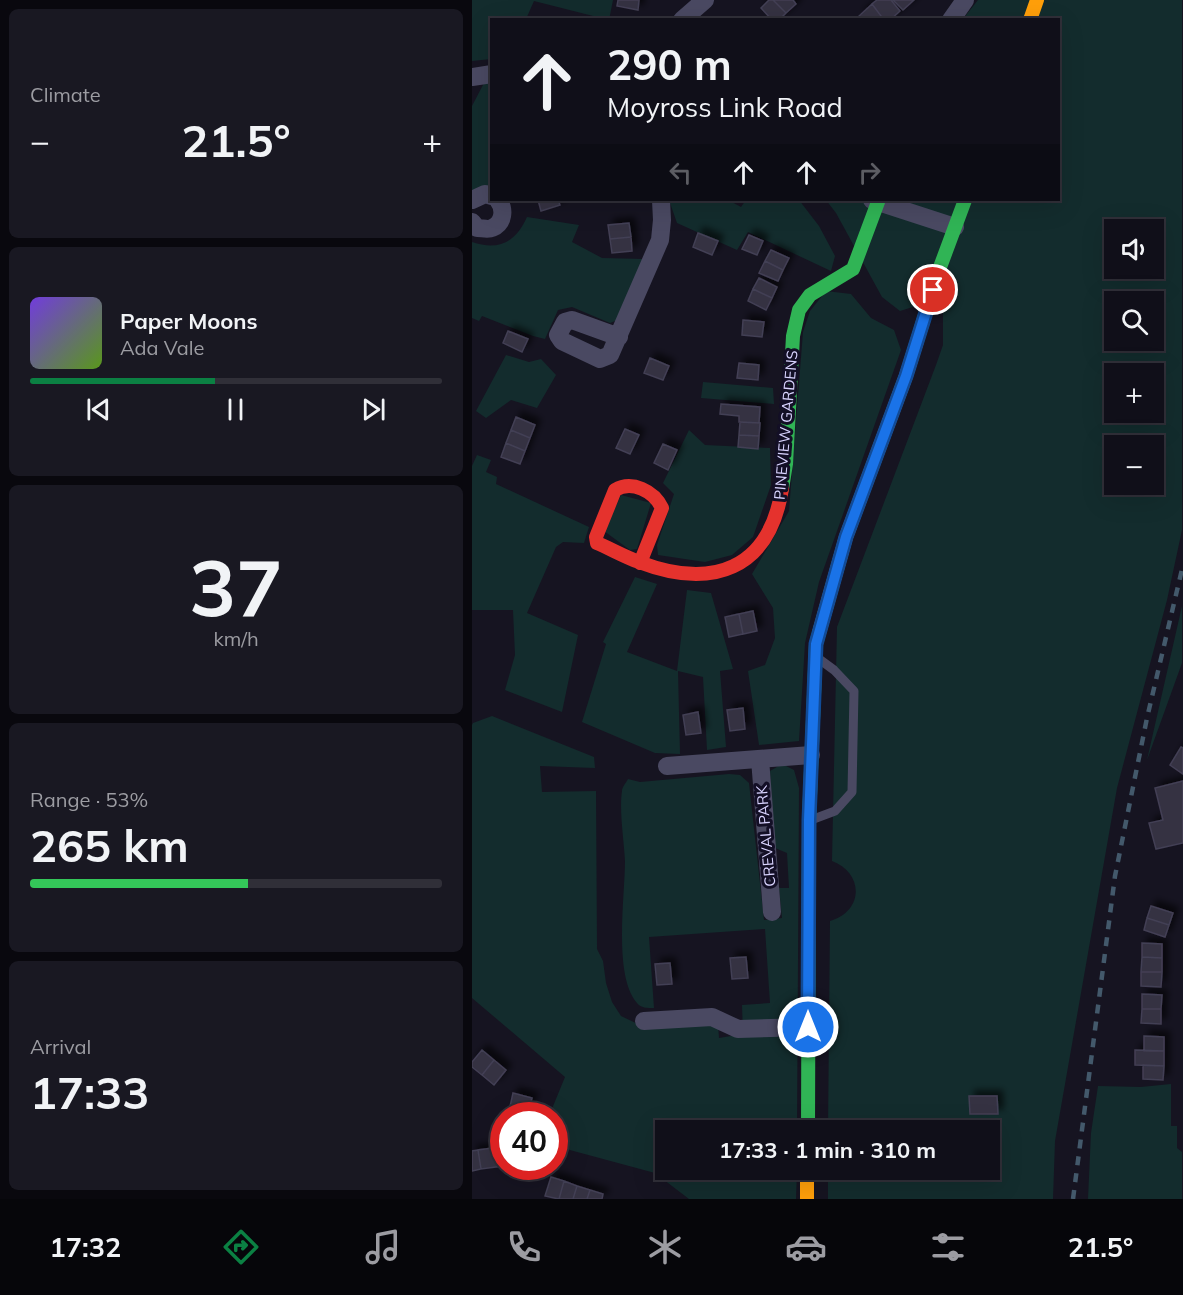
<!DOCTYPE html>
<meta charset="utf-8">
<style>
body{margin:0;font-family:Mulish,sans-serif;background:#191822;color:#f1f3f6;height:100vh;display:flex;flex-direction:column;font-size:22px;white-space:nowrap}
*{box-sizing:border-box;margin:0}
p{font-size:20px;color:#9c9ca2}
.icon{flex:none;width:33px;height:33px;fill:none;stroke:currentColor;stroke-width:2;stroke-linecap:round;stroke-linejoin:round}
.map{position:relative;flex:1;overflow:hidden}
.drawer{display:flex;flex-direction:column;gap:9px;padding:9px;background:#09080e;width:472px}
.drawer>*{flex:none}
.banner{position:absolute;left:18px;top:18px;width:570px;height:183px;border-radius:0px;box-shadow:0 6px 24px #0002,0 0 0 2px #302f38;background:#100f19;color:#f1f3f6;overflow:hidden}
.buttons{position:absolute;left:632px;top:219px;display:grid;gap:12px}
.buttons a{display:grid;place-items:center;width:60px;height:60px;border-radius:0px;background:#100f19;box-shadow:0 6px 24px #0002,0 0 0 2px #302f38;font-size:30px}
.speed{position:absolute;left:18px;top:1102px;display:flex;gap:12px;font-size:30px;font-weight:700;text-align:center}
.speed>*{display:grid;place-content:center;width:78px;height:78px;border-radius:50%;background:#100f19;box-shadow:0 6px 24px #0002,0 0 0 2px #302f38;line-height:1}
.speed .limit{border:9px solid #d22;background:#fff;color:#111}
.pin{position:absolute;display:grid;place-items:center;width:51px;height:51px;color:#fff;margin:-26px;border:3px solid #fff;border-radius:50%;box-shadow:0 2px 6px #0007}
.me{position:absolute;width:66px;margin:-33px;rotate:0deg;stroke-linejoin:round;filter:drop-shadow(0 0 4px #0008)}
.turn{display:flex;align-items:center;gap:21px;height:126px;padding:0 18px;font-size:27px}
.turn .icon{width:78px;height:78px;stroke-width:2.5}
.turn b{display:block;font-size:42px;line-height:51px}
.lanes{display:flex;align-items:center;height:57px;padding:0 18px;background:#0003;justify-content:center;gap:30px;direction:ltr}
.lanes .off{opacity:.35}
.big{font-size:45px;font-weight:700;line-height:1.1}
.drawer .card{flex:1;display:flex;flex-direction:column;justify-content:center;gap:9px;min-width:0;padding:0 21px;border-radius:9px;background:#191822}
.drawer .dial{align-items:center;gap:0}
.dial b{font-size:78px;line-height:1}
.song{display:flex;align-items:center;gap:18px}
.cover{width:72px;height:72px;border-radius:9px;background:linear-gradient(135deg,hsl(260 70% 55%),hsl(90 70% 35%))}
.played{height:6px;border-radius:3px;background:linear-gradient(90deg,#0b8043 45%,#302f38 45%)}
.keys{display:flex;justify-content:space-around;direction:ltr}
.heat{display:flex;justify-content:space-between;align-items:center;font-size:33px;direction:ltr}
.charge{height:9px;border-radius:4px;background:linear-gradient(90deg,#34c759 53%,#302f38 0)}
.trip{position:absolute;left:183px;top:1120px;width:345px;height:60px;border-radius:0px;background:#100f19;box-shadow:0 6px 24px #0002,0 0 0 2px #302f38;font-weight:700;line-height:60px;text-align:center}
.tab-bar{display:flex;height:96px;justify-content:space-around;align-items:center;background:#06060a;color:#9c9ca2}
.tab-bar .icon{width:42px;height:42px}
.tab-bar .on{color:#0b8043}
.tab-bar b{font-size:27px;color:#f1f3f6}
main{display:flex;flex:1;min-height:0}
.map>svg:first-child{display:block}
.green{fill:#132c2d;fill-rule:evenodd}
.building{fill:#343243;stroke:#433f54;stroke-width:1.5;filter:url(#shadow)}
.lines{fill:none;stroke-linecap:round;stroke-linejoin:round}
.lane{stroke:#4a4962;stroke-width:9}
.street{stroke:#4a4962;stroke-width:18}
.fast{stroke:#30b455;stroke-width:14}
.slow{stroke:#ff9f0a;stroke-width:14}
.jam{stroke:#e5322d;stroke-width:14}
.rail{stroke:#43596b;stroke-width:4.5;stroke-dasharray:9 8;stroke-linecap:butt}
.route-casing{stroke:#114b97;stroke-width:15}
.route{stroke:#1a73e8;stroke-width:10}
.labels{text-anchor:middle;stroke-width:6;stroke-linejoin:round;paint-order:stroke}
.street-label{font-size:15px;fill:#d9d4ff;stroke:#130f26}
</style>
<main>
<section class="drawer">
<div class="card"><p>Climate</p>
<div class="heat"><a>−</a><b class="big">21.5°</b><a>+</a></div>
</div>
<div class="card">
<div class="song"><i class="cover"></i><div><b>Paper Moons</b><p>Ada Vale</p></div></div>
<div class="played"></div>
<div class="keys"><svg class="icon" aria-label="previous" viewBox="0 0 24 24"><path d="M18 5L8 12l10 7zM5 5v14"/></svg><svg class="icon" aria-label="pause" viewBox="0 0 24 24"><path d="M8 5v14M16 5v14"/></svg><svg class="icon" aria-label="next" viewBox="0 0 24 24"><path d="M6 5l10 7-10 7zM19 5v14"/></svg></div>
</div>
<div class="card dial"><b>37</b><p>km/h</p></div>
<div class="card"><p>Range · 53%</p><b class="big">265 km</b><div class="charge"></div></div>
<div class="card"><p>Arrival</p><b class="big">17:33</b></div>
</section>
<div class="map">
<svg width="711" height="1199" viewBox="0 0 711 1199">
<defs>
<filter id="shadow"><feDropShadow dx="5.5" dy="-5.5" stdDeviation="3" flood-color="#0009"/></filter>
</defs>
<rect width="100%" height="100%" fill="#161421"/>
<path class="green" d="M0,0H141L137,20L62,1L54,19L20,20L19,59L0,61Z
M506,0H710V530L695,600L645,788L583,1141L581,1199H356V1170H518V1131H356L358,921C392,911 392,873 360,861L365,627L464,365L471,345V313L447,305L428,311L410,297L364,213L354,200H586V20L491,19ZM642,230H681V268H642ZM642,302H681V340H642ZM642,374H681V412H642ZM642,446H681V484H642Z
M19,82V189L0,190V106L12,83Z
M197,200H256L269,207L274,200H327L347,226L363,256L359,271L276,232L265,250L205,223Z
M55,217L107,225L100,242L130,258L172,259L148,319L138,323L100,307L86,310L73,339L61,336L10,316L7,321L0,318V242C27,251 44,242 55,217Z
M354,291L379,294L399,318L422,330L429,350L347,582L333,643L327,741L287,745L276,671L293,665L303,638L301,608L280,574L317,511L331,332L338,311Z
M34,355L57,362L69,359L84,375L65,408L39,400L14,418L4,411Z
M231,382L301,388L302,404L229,398Z
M217,430L233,445L298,448L299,485L281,537L260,555L233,562L186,555L185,545L202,494L191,483Z
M5,455L19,460L14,472L25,477L24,484L117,527L112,543L91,542L84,547L55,613L106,635L90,712L33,690L43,655L41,610H0V466Z
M149,495L179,503L165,549L158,550L132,531Z
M163,577L185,584L155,652L205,671L215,590L239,593L261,669L248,671L254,747L235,750L231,677L206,671L208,754L183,753L110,722L134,644L131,642Z
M710,606V663L675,760Z
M20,716L122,757L123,768L68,766L70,792L124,791L125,949L131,961L134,983L140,1002L149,1016L172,1027L246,1024L247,1038L271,1034L270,1005L298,1003L293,929L177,937L182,1008C175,1008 169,1008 165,1003C141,976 153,896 153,861C152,840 147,811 150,791C150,787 154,783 156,779L168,782L257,774L268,775L277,783L292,920L310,918L307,888H317L315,853L303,848L298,771L310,764L322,770L327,788L325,1131H194V1170H325L324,1199H217L183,1173L83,1146L82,1116H77L93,1077L0,998V725L1,723Z
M699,1084V1126H705V1148L710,1152V1199H616L619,1133L626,1086L669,1087Z"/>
<path class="building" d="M146,0H167L166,10L145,6Z
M297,0H301L314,13L307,20H300L289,8Z
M301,0H321L324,4L314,13Z
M405,0H419L428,11L418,20H412L400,4Z
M421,0H442L431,10Z
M400,4L412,20H390L387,16Z
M66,200H86L88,205L69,211Z
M157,223L159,237L138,239L136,225Z
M226,233L246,241L240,255L221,247Z
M277,235L291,241L285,255L270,249Z
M159,237L160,251L140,253L138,239Z
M299,250L317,258L311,270L293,261Z
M293,261L311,270L306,281L287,273Z
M287,278L305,287L300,298L281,289Z
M281,289L300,298L294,310L276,301Z
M271,320L292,322L290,337L270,335Z
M36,331L56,339L50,352L31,343Z
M178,358L197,366L191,380L172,373Z
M267,363L287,365L286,380L265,378Z
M249,404L288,407L287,423L267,422V416L248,414Z
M44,417L63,425L58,438L39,430Z
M268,422L288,423L287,436L267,435Z
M153,429L167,435L158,454L144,448Z
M39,430L58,438L53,451L34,443Z
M267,435L287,436L286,449L266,447Z
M34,443L53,451L48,464L29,457Z
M191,444L205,450L196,470L182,463Z
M281,611L285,631L271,634L267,614Z
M267,614L271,634L257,637L253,617Z
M271,708L273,729L258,731L255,710Z
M226,712L229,733L214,735L211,715Z
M709,747L711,748V774L698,765Z
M711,781V843L684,849L677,823L691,820L683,788Z
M679,906L701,913L697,925L675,918Z
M675,918L697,925L693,937L672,930Z
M670,943L690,944V958L670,957Z
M274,957L276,978L260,979L258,958Z
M670,957L690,958V972H669Z
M198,963L200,984L185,985L183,964Z
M669,972H690L689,987L669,986Z
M670,994L690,995L689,1009H670Z
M670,1009H689V1024L669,1023Z
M672,1036L692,1037V1051H672Z
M10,1050L22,1060L10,1075L0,1067V1062Z
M663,1050L692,1051V1066L663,1065Z
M22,1060L34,1070L22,1085L10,1075Z
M671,1065L692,1066L691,1080L671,1079Z
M41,1093L60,1098L55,1116H36Z
M497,1096H525L526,1114H498Z
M28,1147L31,1166L9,1169L6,1150Z
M6,1150L9,1169L0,1171V1151Z
M79,1177L92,1181L87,1199L73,1196Z
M92,1181L105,1186L101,1199H87Z
M105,1186L118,1190L115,1199H101Z
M118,1190L131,1194L130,1199H115Z"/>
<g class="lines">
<path class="lane" d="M339,820L363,811L380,792L382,691L362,670L347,659"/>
<path class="street" d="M210,20L233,0
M479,20L493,0
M0,77L20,74
M0,200L13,194L20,196
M400,200L483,227
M0,222L5,228C10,228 16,230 20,228C32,223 33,209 26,200
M147,337L100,320L93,322L86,335L90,341L128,359L138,355L188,240L190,220L189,200
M288,759L300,912
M195,766L339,755
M172,1021L240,1017L266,1029L336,1027"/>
<path class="fast" d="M445,341L467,270L493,200
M310,489L314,464L321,336L327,310L338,295L381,269L406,202
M336,1131L337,821L344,644L347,633"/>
<path class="slow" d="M558,20L565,0
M347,633L374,537L434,376L445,341
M335,1170V1199"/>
<path class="jam" d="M168,563L190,508C182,491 160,480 143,490L124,537L125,543C139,549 153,557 167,562C240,590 297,570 310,489"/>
<path class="rail" d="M601,1199L643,876L675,718L711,565"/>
</g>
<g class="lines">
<g class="route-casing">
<path id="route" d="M336,1027L337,820L344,644L374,537L434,376L461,290"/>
</g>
<use href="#route" class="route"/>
</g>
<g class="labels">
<g class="street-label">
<text transform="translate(314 425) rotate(-85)" y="5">PINEVIEW GARDENS</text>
<text transform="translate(294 836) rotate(-95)" y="5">CREVAL PARK</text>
</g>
</g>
</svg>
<div class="buttons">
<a><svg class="icon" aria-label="sound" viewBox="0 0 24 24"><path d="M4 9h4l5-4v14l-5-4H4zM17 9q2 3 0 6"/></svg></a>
<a><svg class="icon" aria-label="search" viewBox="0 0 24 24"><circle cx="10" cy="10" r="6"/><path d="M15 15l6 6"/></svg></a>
<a>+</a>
<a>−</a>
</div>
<div class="speed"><div class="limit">40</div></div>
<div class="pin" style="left:461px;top:290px;background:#d93025"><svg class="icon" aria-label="arrive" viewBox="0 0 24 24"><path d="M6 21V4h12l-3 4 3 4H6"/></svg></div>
<svg class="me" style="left:336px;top:1027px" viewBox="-20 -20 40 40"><circle r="17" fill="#1a73e8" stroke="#fff" stroke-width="3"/><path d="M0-11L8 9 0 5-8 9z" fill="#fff"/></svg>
<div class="trip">17:33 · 1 min · 310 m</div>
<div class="banner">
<div class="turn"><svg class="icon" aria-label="ahead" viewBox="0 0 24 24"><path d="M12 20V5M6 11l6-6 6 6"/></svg><div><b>290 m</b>Moyross Link Road</div></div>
<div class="lanes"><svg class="icon off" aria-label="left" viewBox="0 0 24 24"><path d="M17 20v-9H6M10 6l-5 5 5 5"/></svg><svg class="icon" aria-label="ahead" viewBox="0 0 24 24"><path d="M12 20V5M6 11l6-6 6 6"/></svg><svg class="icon" aria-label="ahead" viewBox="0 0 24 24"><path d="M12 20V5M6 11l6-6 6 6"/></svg><svg class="icon off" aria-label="right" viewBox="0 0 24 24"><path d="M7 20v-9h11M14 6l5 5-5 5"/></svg></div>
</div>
</div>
</main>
<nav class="tab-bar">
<b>17:32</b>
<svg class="icon on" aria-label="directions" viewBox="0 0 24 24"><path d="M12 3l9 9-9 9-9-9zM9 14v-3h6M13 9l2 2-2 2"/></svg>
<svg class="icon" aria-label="music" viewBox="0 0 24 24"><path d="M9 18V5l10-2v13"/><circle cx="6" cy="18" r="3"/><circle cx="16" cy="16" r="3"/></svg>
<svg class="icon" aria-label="phone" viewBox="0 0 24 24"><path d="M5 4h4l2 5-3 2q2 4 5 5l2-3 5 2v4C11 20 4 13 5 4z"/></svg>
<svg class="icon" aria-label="climate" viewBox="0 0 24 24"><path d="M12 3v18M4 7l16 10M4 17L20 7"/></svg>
<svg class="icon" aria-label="car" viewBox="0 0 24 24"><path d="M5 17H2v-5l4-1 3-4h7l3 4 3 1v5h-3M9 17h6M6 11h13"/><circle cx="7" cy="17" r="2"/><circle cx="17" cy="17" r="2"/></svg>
<svg class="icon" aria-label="filters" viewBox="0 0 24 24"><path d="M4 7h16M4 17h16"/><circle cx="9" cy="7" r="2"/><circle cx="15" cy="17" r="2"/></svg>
<b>21.5°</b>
</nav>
